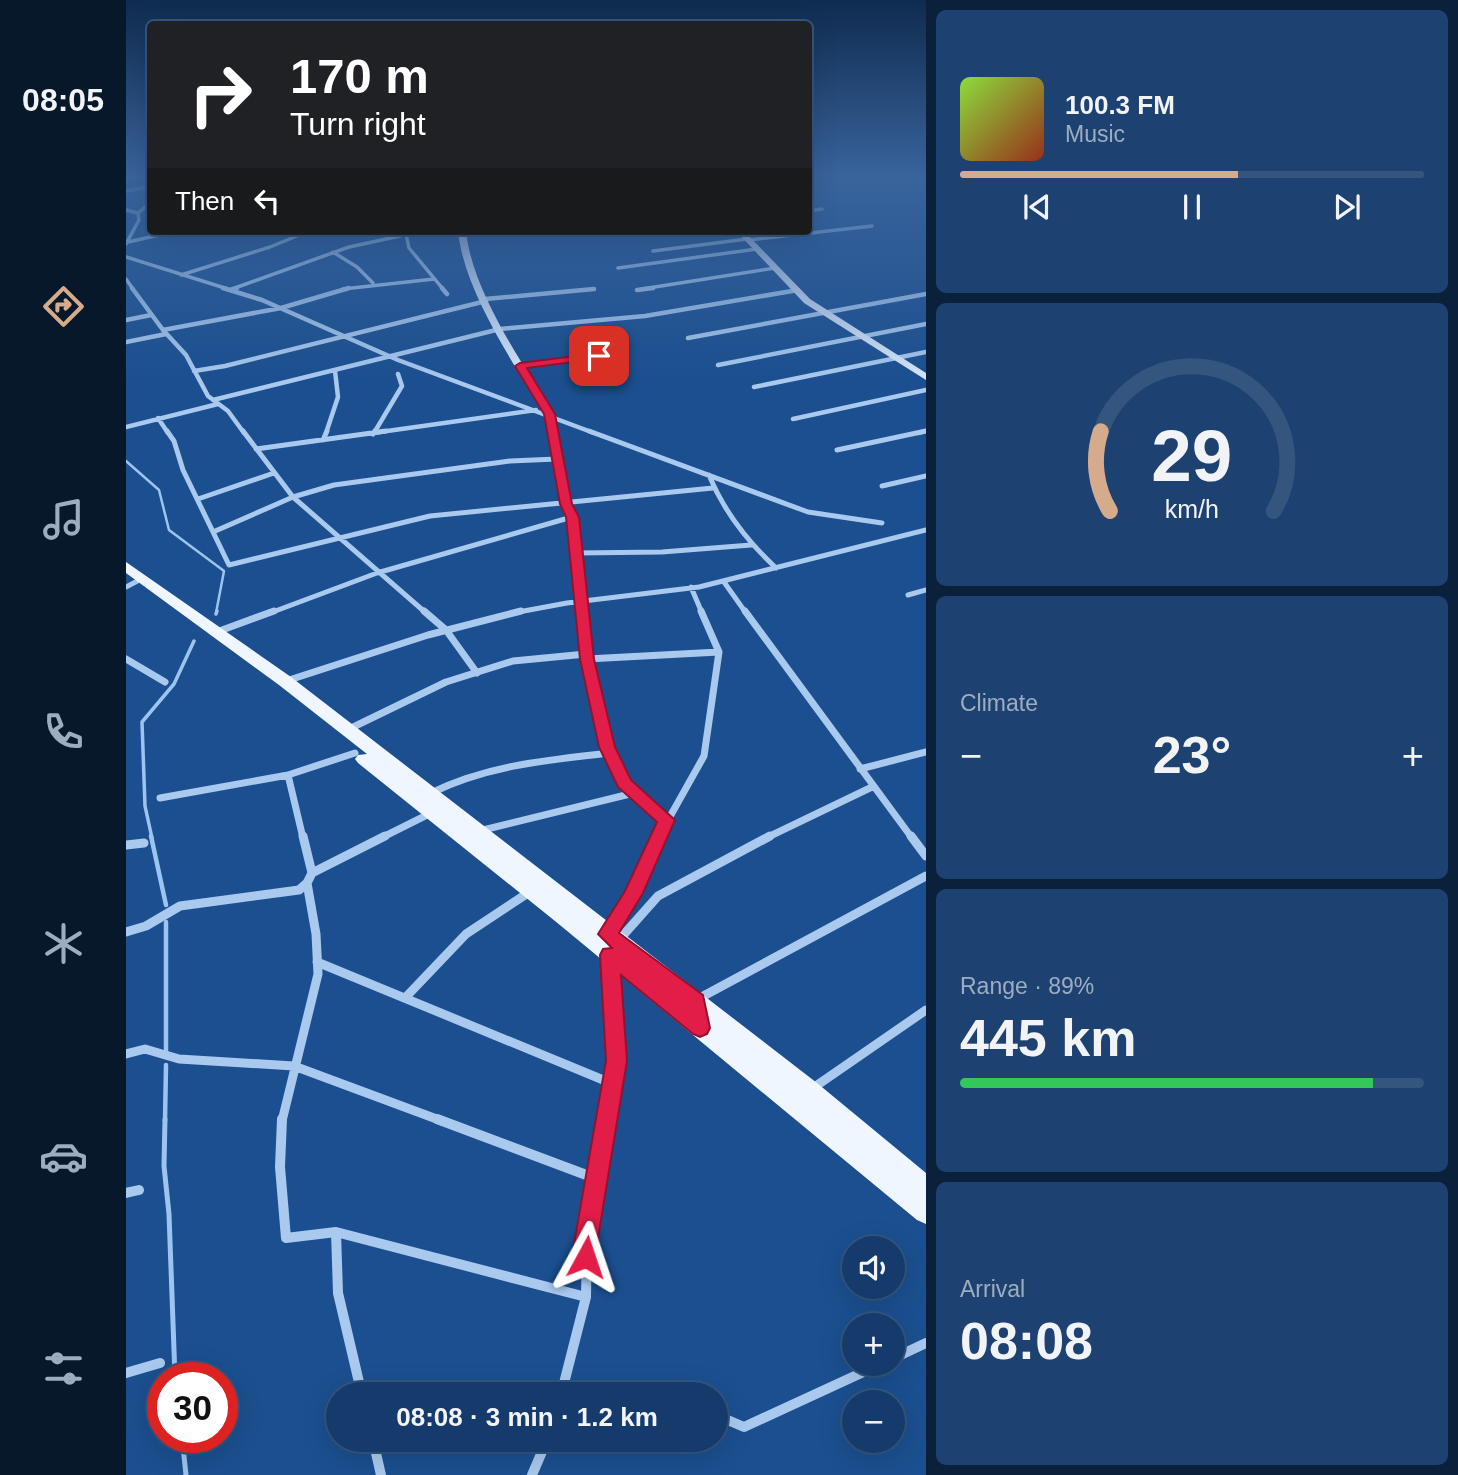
<!DOCTYPE html>
<meta charset="utf-8">
<style>
body{margin:0;font-family:Arial,sans-serif;background:#1d4271;color:#f1f3f6;height:100vh;display:flex;flex-direction:column;font-size:26px;white-space:nowrap}
*{box-sizing:border-box;margin:0}
p{font-size:23px;color:#9dadc1}
.icon{flex:none;width:38px;height:38px;fill:none;stroke:currentColor;stroke-width:2;stroke-linecap:round;stroke-linejoin:round}
.map{position:relative;flex:1;overflow:hidden}
.sheet{display:flex;flex-direction:column;gap:10px;padding:10px;background:#0b203b;width:532px}
.sheet>*{flex:none}
.hud{position:absolute;left:21px;top:21px;width:665px;height:214px;border-radius:7px;box-shadow:0 7px 28px #0002,0 0 0 2px #33557e;background:#202124;color:#fff;overflow:hidden}
.controls{position:absolute;left:716px;top:1236px;display:grid;gap:14px}
.controls a{display:grid;place-items:center;width:63px;height:63px;border-radius:50%;background:#143b6b;box-shadow:0 7px 28px #0002,0 0 0 2px #33557e;font-size:35px}
.speed{position:absolute;left:21px;top:1362px;display:flex;gap:14px;font-size:35px;font-weight:700;text-align:center}
.speed>*{display:grid;place-content:center;width:91px;height:91px;border-radius:50%;background:#143b6b;box-shadow:0 7px 28px #0002,0 0 0 2px #33557e;line-height:1}
.speed .limit{border:10px solid #d22;background:#fff;color:#111}
.pin{position:absolute;display:grid;place-items:center;width:60px;height:60px;color:#fff;margin:-30px;border-radius:14px;box-shadow:0 4px 10px #0006}
.me{position:absolute;width:77px;margin:-38px;rotate:5deg;stroke-linejoin:round;filter:drop-shadow(0 0 5px #0008)}
.turn{display:flex;align-items:center;gap:24px;height:147px;padding:0 28px;font-size:32px}
.turn .icon{width:91px;height:91px;stroke-width:2.5}
.turn b{display:block;font-size:49px;line-height:60px}
.then{display:flex;align-items:center;height:66px;padding:0 28px;background:#0003;gap:14px;font-size:26px}
.big{font-size:52px;font-weight:700;line-height:1.1}
.sheet .card{flex:1;display:flex;flex-direction:column;justify-content:center;gap:10px;min-width:0;padding:0 24px;border-radius:10px;background:#1d4271}
.sheet .dial{align-items:center;gap:0}
.dial svg{height:182px;overflow:visible;fill:none;stroke:#33557e;stroke-width:7;stroke-linecap:round;text-anchor:middle}
.dial text{fill:#f1f3f6;stroke:none}
.song{display:flex;align-items:center;gap:21px}
.cover{width:84px;height:84px;border-radius:10px;background:linear-gradient(135deg,hsl(90 70% 55%),hsl(10 70% 35%))}
.played{height:7px;border-radius:4px;background:linear-gradient(90deg,#d6ab8b 60%,#33557e 60%)}
.keys{display:flex;justify-content:space-around;direction:ltr}
.heat{display:flex;justify-content:space-between;align-items:center;font-size:38px;direction:ltr}
.charge{height:10px;border-radius:5px;background:linear-gradient(90deg,#34c759 89%,#33557e 0)}
.trip{position:absolute;left:200px;top:1382px;width:402px;height:70px;border-radius:35px;background:#143b6b;box-shadow:0 7px 28px #0002,0 0 0 2px #33557e;font-weight:700;line-height:70px;text-align:center}
main{display:flex;flex:1;min-height:0}
.menu{display:flex;flex-direction:column;width:126px;justify-content:space-around;align-items:center;background:#08182b;color:#9dadc1}
.menu .icon{width:49px;height:49px}
.menu .current{color:#d6ab8b}
.menu b{font-size:32px;color:#f1f3f6}
.map>svg:first-child{display:block}
.lines{fill:none;stroke-linecap:round;stroke-linejoin:round}
.stream-far3{stroke:#9cc4f0;stroke-width:2.5}
.stream-far2{stroke:#9cc4f0;stroke-width:3.5}
.stream-far1{stroke:#9cc4f0;stroke-width:4.5}
.stream{stroke:#9cc4f0;stroke-width:5}
.street-far5{stroke:#a9c9ee;stroke-width:3.5}
.street-far4{stroke:#a9c9ee;stroke-width:4.5}
.street-far3{stroke:#a9c9ee;stroke-width:5}
.street-far2{stroke:#a9c9ee;stroke-width:7}
.street-far1{stroke:#a9c9ee;stroke-width:9}
.street{stroke:#a9c9ee;stroke-width:10}
.secondary{fill:#d6e6fa;fill-rule:evenodd}
.primary{fill:#f0f6ff;fill-rule:evenodd}
.route{fill:#e11d48;stroke:#92132f;stroke-width:2}
</style>
<main>
<nav class="menu">
<b>08:05</b>
<svg class="icon current" aria-label="directions" viewBox="0 0 24 24"><path d="M12 3l9 9-9 9-9-9zM9 14v-3h6M13 9l2 2-2 2"/></svg>
<svg class="icon" aria-label="music" viewBox="0 0 24 24"><path d="M9 18V5l10-2v13"/><circle cx="6" cy="18" r="3"/><circle cx="16" cy="16" r="3"/></svg>
<svg class="icon" aria-label="phone" viewBox="0 0 24 24"><path d="M5 4h4l2 5-3 2q2 4 5 5l2-3 5 2v4C11 20 4 13 5 4z"/></svg>
<svg class="icon" aria-label="climate" viewBox="0 0 24 24"><path d="M12 3v18M4 7l16 10M4 17L20 7"/></svg>
<svg class="icon" aria-label="car" viewBox="0 0 24 24"><path d="M5 17H2v-5l4-1 3-4h7l3 4 3 1v5h-3M9 17h6M6 11h13"/><circle cx="7" cy="17" r="2"/><circle cx="17" cy="17" r="2"/></svg>
<svg class="icon" aria-label="filters" viewBox="0 0 24 24"><path d="M4 7h16M4 17h16"/><circle cx="9" cy="7" r="2"/><circle cx="15" cy="17" r="2"/></svg>
</nav>
<div class="map">
<svg width="800" height="1475" viewBox="0 0 800 1475">
<rect width="100%" height="100%" fill="#1b4f8f"/>
<g class="lines">
<path class="stream-far3" d="M0,461L33,490L43,530L98,571L90,613"/>
<path class="stream-far2" d="M90,614L91,611
M26,838L19,806L16,722L48,684L68,641"/>
<path class="stream-far1" d="M25,836L40,905
M40,922V1053
M39,1121L40,1065"/>
<path class="stream" d="M39,1119L38,1166L43,1214L49,1377
M56,1437L60,1475"/>
<path class="street-far5" d="M0,179L24,175
M0,191L23,187
M0,210L12,213
M682,211L696,209
M504,231H508
M623,240L746,226
M2,242L51,231
M0,244L13,220L12,213L24,203
M527,251L621,239
M207,252L231,267L247,283
M0,257L102,289
M492,268L631,249
M55,275L144,247L183,231
M0,279L7,289
M106,289L223,247L274,236
M217,289L308,279
M317,289L283,248L280,234L289,231L335,233
M465,289H468
M516,289L649,268"/>
<path class="street-far4" d="M6,288L37,330L60,355L82,396L102,411L118,433
M97,288L136,300L272,360L468,433
M316,288L321,294
M104,290L111,288
M511,290L527,288
M359,299L468,289
M0,320L25,315
M37,330L155,308L223,288
M562,338L800,294
M0,342L40,334
M592,365L800,324
M394,366L499,353
M68,371L99,366L360,301
M628,387L800,352
M87,400L374,329L519,316L672,290
M423,414L427,433
M32,418L42,433
M667,419L800,390
M0,427L92,404
M200,433L212,397L209,371
M247,433L410,410
M248,433L276,386L272,374
M792,433L800,431"/>
<path class="street-far3" d="M41,431L48,441L57,470L103,565L304,516L587,488
M117,431L167,497L300,613
M426,431L440,504L446,517L455,613
M463,431L682,512L756,523
M247,434L249,431
M197,440L201,431
M130,449L260,431
M711,450L800,431
M583,475C598,512 621,541 650,568
M756,486L800,476
M72,499L148,473
M87,532L167,497L208,485L384,461L431,459
M450,553L536,552L625,545
M598,582L620,613
M0,587L17,578
M565,587L576,613
M782,595L800,590
M144,613L251,573L446,517
M387,613L441,603L573,587L800,530"/>
<path class="street-far2" d="M298,611L320,630L351,673
M455,611C460,660 469,744 499,785C509,799 526,809 540,820
M619,611L786,838
M88,633L148,611
M0,659L39,682
M461,659L593,652
M160,681L302,635L395,611
M221,730L320,682L387,661L460,654
M734,769L800,752
M162,775L177,838
M305,793C362,765 422,760 484,753
M34,798L162,775L229,753
M353,831L508,793
M255,838L305,813
M532,838L578,756L593,652L575,611
M640,838L746,787"/>
<path class="street-far1" d="M177,836L186,873
M785,836L800,856
M0,845L18,843
M0,932L20,926L54,906L173,890L181,883L186,873L259,836
M482,934L507,893L533,836
M492,941L532,896L644,836
M191,962L487,1084
M279,998L340,934L405,891
M570,1000L800,876
M0,1054L19,1049L53,1059L168,1066L316,1121
M687,1088L800,1010
M156,1121L192,974L190,934L181,883
M480,1121L490,1061L484,959"/>
<path class="street" d="M156,1119L154,1167L160,1238L210,1232L460,1297
M311,1119L471,1179
M0,1193L13,1190
M210,1232L212,1293L236,1395
M766,1359L800,1343
M0,1373L34,1363
M435,1395L460,1297L461,1238L480,1119
M590,1415L618,1427L757,1363
M247,1440L255,1475
M406,1475L421,1440"/>
<path class="secondary" d="M332,231H340C346,291 396,363 428,414L426,416L418,414C387,362 338,291 332,231Z
M610,231H618L684,299L800,373V380L678,303Z"/>
<path class="primary" d="M0,562L165,677L691,1083L800,1173V1224L791,1220L429,921L232,763L229,759L232,755L241,754L153,685L0,573Z"/>
</g>
<linearGradient id="sky" x2="0" y2="1"><stop stop-color="#0f2b4f"/><stop offset="0.46" stop-color="#39639b"/><stop offset="1" stop-color="#39639b" stop-opacity="0"/></linearGradient>
<rect width="800" height="381" fill="url(#sky)"/>
<path class="route" d="M473,353L478,356L477,358L401,368L429,414L446,504L453,517L468,659L489,747L505,780L549,820L517,893L493,933L577,995L584,1028L581,1034L574,1037L567,1034L495,975L501,1061L472,1238V1257L469,1265L460,1269L452,1265L448,1257L449,1238L480,1061L474,955L477,949L486,948L472,934L499,891L531,822L492,787L473,747L454,659L440,517L434,504L418,414L389,366L394,363Z"/>
</svg>
<div class="controls">
<a><svg class="icon" aria-label="sound" viewBox="0 0 24 24"><path d="M4 9h4l5-4v14l-5-4H4zM17 9q2 3 0 6"/></svg></a>
<a>+</a>
<a>−</a>
</div>
<div class="speed"><div class="limit">30</div></div>
<div class="pin" style="left:473px;top:356px;background:#d93025"><svg class="icon" aria-label="arrive" viewBox="0 0 24 24"><path d="M6 21V4h12l-3 4 3 4H6"/></svg></div>
<svg class="me" style="left:460px;top:1257px" viewBox="-20 -20 40 40"><path d="M0-17L14 15 0 8-14 15z" fill="#e11d48" stroke="#fff" stroke-width="4"/></svg>
<div class="trip">08:08 · 3 min · 1.2 km</div>
<div class="hud">
<div class="turn"><svg class="icon" aria-label="right" viewBox="0 0 24 24"><path d="M7 20v-9h11M14 6l5 5-5 5"/></svg><div><b>170 m</b>Turn right</div></div>
<div class="then">Then<svg class="icon" aria-label="left" viewBox="0 0 24 24"><path d="M17 20v-9H6M10 6l-5 5 5 5"/></svg></div>
</div>
</div>
<section class="sheet">
<div class="card">
<div class="song"><i class="cover"></i><div><b>100.3 FM</b><p>Music</p></div></div>
<div class="played"></div>
<div class="keys"><svg class="icon" aria-label="previous" viewBox="0 0 24 24"><path d="M18 5L8 12l10 7zM5 5v14"/></svg><svg class="icon" aria-label="pause" viewBox="0 0 24 24"><path d="M8 5v14M16 5v14"/></svg><svg class="icon" aria-label="next" viewBox="0 0 24 24"><path d="M6 5l10 7-10 7zM19 5v14"/></svg></div>
</div>
<div class="card dial"><svg viewBox="0 0 100 80">
<path d="M14 69A42 42 0 1 1 86 69"/>
<path d="M14 69A42 42 0 0 1 10 34" stroke="#d6ab8b"/>
<text x="50" y="56" font-size="32" font-weight="700">29</text>
<text x="50" y="72" font-size="11">km/h</text>
</svg></div>
<div class="card"><p>Climate</p>
<div class="heat"><a>−</a><b class="big">23°</b><a>+</a></div>
</div>
<div class="card"><p>Range · 89%</p><b class="big">445 km</b><div class="charge"></div></div>
<div class="card"><p>Arrival</p><b class="big">08:08</b></div>
</section>
</main>
